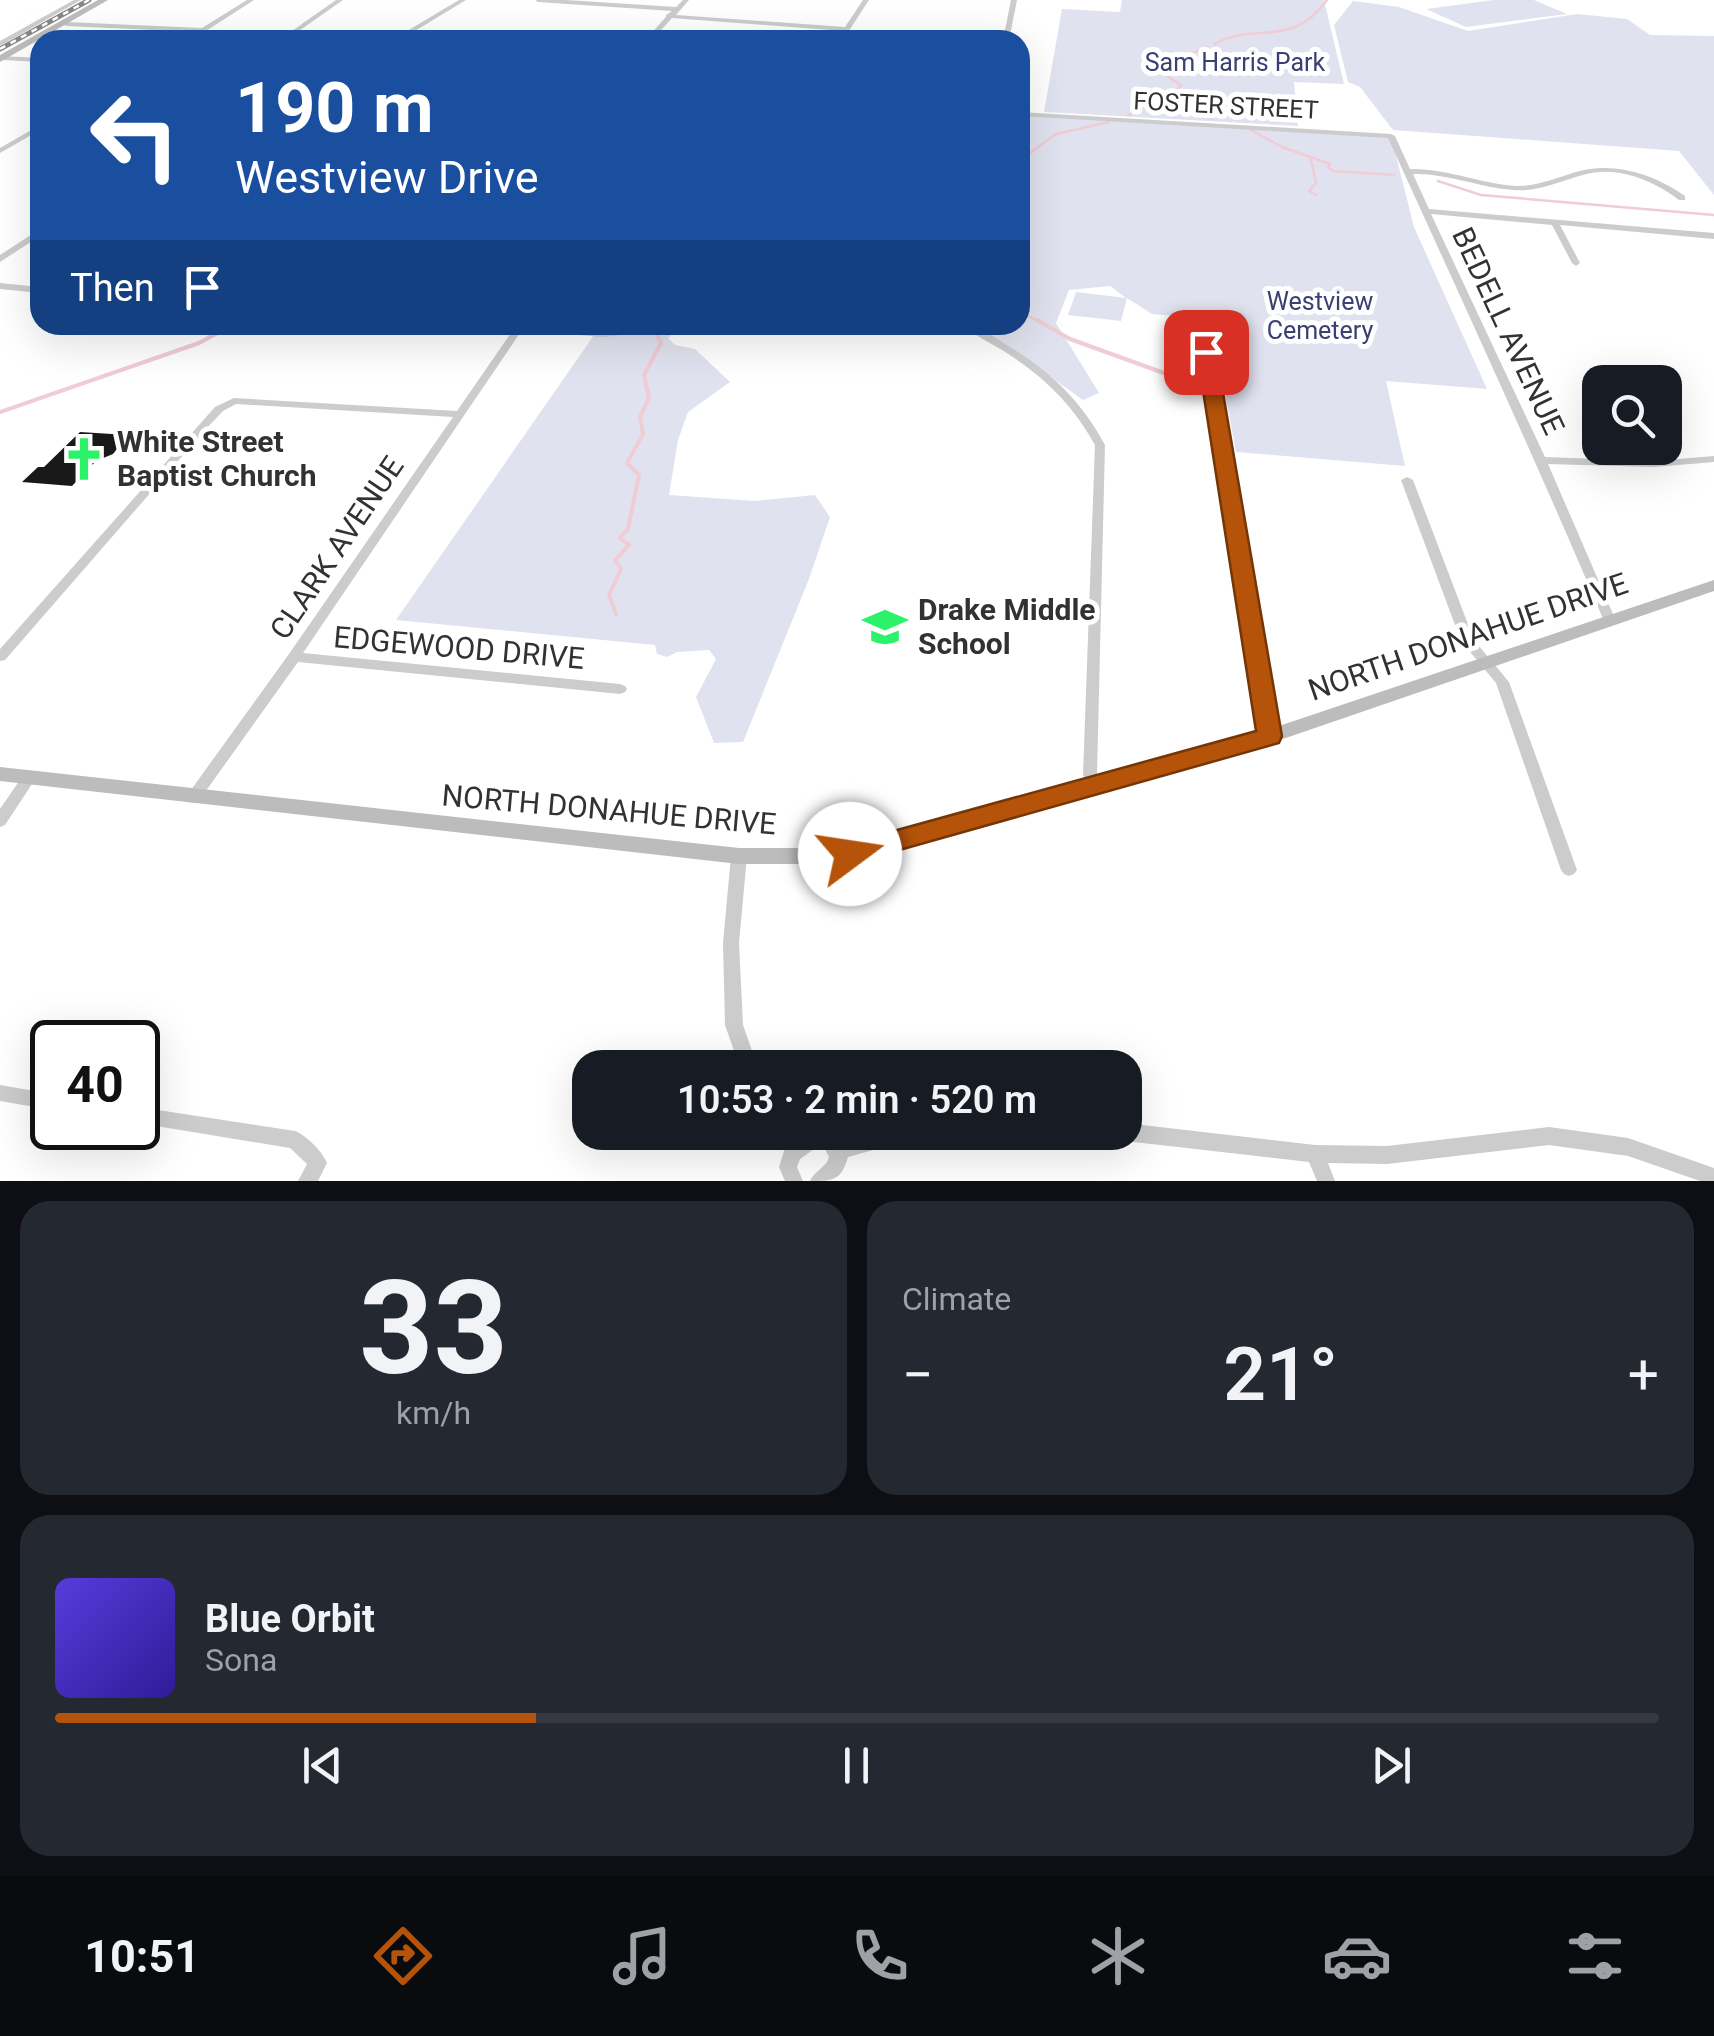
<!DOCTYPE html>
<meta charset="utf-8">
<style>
body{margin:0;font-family:Roboto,sans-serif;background:#242831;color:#f1f3f6;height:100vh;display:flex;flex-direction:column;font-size:38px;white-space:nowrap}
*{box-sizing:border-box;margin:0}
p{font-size:32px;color:#9ea1a6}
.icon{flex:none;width:55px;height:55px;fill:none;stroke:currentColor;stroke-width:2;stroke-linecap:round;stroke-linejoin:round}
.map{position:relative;height:1181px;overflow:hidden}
.panel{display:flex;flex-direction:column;gap:20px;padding:20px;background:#0d0f14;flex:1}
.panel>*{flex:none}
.top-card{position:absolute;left:30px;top:30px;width:1000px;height:305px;border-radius:30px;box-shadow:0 10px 40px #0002;background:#1a4fa0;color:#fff;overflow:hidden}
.fabs{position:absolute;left:1582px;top:365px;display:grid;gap:20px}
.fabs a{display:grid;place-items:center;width:100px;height:100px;border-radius:20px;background:#171b24;box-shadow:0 10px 40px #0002;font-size:50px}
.speed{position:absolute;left:30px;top:1020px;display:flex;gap:20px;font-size:50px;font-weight:700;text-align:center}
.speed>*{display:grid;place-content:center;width:130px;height:130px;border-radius:50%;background:#171b24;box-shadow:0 10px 40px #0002;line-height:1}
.speed .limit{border:5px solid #111;border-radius:15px;background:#fff;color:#111}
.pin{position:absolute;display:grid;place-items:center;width:85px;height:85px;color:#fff;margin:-42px;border-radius:20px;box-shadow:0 5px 15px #0006}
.me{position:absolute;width:110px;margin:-55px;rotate:76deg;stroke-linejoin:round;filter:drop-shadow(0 0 8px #0008)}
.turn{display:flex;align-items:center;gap:35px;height:210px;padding:0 40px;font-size:45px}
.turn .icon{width:130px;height:130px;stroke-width:2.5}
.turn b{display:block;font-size:70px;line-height:85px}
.then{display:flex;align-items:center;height:95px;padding:0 40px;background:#0003;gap:20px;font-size:38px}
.big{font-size:75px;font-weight:600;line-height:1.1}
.panel .card{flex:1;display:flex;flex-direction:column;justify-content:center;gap:15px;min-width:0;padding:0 35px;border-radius:30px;background:#242831}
.panel .dial{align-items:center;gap:0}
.dial b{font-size:130px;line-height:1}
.song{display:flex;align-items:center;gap:30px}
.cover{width:120px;height:120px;border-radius:15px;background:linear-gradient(135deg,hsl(250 70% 55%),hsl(250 70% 35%))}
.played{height:10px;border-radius:5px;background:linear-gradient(90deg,#b45309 30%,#363941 30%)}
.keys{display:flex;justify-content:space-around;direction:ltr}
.heat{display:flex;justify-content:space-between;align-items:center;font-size:55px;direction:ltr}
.panel .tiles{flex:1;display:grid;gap:20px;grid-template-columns:1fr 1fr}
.card:last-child{grid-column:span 2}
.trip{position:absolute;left:572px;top:1050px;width:570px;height:100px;border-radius:30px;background:#171b24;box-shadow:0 10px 40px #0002;font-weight:600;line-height:100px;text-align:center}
.dock{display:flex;height:160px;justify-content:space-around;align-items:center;background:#090b0e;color:#9ea1a6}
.dock .icon{width:70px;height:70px}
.dock .current{color:#b45309}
.dock b{font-size:45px;color:#f1f3f6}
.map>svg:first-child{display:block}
.green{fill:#e0e3ef}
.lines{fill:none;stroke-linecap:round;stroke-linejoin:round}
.stream-far1{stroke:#f0ccd4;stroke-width:2.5}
.stream{stroke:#f0ccd4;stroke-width:4}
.building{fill:#191919}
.street{fill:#ccc;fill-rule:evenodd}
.secondary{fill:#bcbcbc;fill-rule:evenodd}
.rail-casing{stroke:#878787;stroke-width:5}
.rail{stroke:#fff;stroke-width:2.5;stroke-dasharray:6;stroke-linecap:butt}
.route{fill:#b45309;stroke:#753606;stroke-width:2.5}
.labels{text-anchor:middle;stroke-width:10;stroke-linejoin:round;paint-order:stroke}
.far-park-label{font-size:25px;fill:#3b4073;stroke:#fff}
.far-street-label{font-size:25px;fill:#323232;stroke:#fff}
.street-label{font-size:30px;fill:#323232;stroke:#fff}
.poi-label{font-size:30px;font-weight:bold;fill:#323232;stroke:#fff;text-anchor:start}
</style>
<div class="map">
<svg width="1714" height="1181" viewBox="0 0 1714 1181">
<rect width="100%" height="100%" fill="#fff"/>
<path class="green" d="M1122,0H1324L1344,84L1294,82L1298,126L1044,112L1062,9L1120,12Z
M1494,0H1534L1567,14L1466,27L1426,9Z
M1353,1L1399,7L1468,31L1577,14L1627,19L1650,35L1714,36V195L1679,151L1393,130L1360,87L1348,82L1334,25Z
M1020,114L1391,136L1414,227L1487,389L1386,381L1405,466L1236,452L1218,354L1230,346L1231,337L1217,327L1215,319L1152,314L1127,298L1121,321L1068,315L1076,292L1126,298L1110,286L1069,290L1056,323L1099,393L1083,400L1031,363L967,325H1020Z
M601,325H682L668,338L675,345L695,349L730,382L688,412L678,440L669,495L755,501L815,495L830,517L809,579L743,742L714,743L696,697L716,659L709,650L677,652L667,657L657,654L655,645L396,620Z"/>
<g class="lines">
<path class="stream-far1" d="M1215,44C1254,21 1291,50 1327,0
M1164,95L1172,103L1169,107L1213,119
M1128,115L1141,109L1136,101L1139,98L1177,90L1181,85L1168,77L1174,62L1207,47
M1251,130L1282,147L1330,164L1328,167L1333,171L1394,175
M1020,154L1030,153L1056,134L1109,122
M1310,156L1316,183L1309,191L1316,195
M1438,181L1481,195L1714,215
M1020,311L1041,323"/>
<path class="stream" d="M1037,320L1070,339L1197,385
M0,412L199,343L232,325
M616,614L609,595L621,569L615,560L629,545L620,538L628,529L639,475L627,463L643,434L640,417L649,398L644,375L661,343L656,334"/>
</g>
<path class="building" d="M80,432L128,435L113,454L96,461L72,486L22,482L38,467H44Z"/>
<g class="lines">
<path class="street" d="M74,0H81L0,46V41Z
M247,0H254L192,40H184L196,32L66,26L63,24L66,22L202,28Z
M336,0H343L286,40H279Z
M459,0H466L400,40H392Z
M535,0H566L676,7L683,0H689L676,15L845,27L863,0H869L843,40H837L843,31L672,18L652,40H645L666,17V15L672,11L538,2Z
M1011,0H1017L1009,40H1003Z
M0,56L40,58V62L2,60Z
M1020,112L1391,134L1395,136L1410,169C1447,168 1480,184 1517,186C1538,186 1556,178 1576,172C1613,161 1654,174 1685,196V200H1679C1653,180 1616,165 1583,175C1560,181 1539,192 1514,190C1480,188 1447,173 1413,174L1429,209L1714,233V239L1560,225L1580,263L1576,266L1572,263L1552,225L1431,214L1545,457L1654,461L1714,456V462L1654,467L1548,464L1616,621L1615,624H1605L1604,621C1535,458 1460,296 1388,138L1020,116Z
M40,125V130L0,153V148Z
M40,229V236L0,262V255Z
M0,283L40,287V293L0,289Z
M487,325H528L603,331L657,325H687L682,328L603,337L522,330L303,653L620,684L625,686L627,689L625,692L620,694L298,662L198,802L193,803L188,802L186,798L188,794L289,654L453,417L236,404L223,411L205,430L5,660L0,661V649L215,407L234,398L457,411L513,330L492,328Z
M962,325C979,325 991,335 1005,344C1050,371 1080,399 1105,445L1097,774L1105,785L1103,789C1093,792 1088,784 1083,775L1095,445C1072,403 1042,375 1002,350C989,342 974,335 962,325Z
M1205,334L1210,337L1277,736L1275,740H1265L1263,736L1200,337Z
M1407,477L1413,480L1474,640L1509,682L1577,870L1574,874L1569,876L1564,874L1561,870L1496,683L1461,641L1401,480Z
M29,773L34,774L36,778L5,825L0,827V809L24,774Z
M739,850L744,852L747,856L739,943L743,1025L758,1068H740L725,1025L723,943L731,856L734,852Z
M0,1085L52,1094V1110L0,1101Z
M138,1107L295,1131C307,1136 322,1151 327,1163L318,1181H298L307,1164L290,1148L138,1123Z
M1125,1123L1315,1145L1387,1146L1549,1127L1628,1138L1714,1168V1181H1700L1628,1156L1549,1145L1387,1164L1328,1163L1335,1181H1317L1309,1162L1125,1141L1119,1138L1116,1132H1125Z
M780,1132H800L803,1136C812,1129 827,1132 838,1136L841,1142L873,1132H915L912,1138L906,1141L848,1157C841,1181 833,1181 810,1181C814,1171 827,1167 829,1157L825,1149L817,1147L800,1159L797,1167L803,1181H785L779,1167L785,1148L788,1146Z"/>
<path class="secondary" d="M98,0H108L0,62V55Z
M1714,580V591L1277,741L878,856L823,864H739L0,781V767L739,848H823L878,840L1264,731Z"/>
<g class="rail-casing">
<path id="rail" d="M0,49L89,0"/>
</g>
<use href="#rail" class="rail"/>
</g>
<path class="route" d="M1206,346L1216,352L1282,736L1279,743L850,864L841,861L837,854L841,846L850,843L1256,731L1197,352Z"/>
<defs>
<g id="church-bare" transform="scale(3.45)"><path d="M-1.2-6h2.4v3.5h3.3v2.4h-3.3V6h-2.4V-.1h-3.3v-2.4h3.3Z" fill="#2bf268" stroke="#fff" stroke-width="2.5" paint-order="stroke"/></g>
<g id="school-bare" transform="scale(3.45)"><path d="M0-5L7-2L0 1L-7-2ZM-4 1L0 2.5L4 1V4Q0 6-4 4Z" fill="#2bf268" stroke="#fff" stroke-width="2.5" paint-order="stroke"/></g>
</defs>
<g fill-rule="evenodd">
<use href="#church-bare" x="84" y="459"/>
<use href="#school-bare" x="885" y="627"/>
</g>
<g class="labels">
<g class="far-park-label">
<text x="1235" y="71">Sam Harris Park</text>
<text x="1320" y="310">Westview<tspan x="1320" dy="29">Cemetery</tspan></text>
</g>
<g class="far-street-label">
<text transform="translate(1226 105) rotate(3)" y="9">FOSTER STREET</text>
</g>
<g class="street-label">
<text transform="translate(1508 331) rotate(65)" y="10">BEDELL AVENUE</text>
<text transform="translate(337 548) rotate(-56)" y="10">CLARK AVENUE</text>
<text transform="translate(1468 637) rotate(-19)" y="10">NORTH DONAHUE DRIVE</text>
<text transform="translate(459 648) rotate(5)" y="10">EDGEWOOD DRIVE</text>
<text transform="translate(609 810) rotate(5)" y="10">NORTH DONAHUE DRIVE</text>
</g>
<g class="poi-label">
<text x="117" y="452">White Street<tspan x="117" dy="34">Baptist Church</tspan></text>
<text x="918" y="620">Drake Middle<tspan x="918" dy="34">School</tspan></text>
</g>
</g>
</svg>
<div class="fabs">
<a><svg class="icon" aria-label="search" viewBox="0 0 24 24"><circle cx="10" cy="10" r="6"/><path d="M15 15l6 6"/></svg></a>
</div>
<div class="speed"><div class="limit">40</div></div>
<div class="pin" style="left:1206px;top:352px;background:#d93025"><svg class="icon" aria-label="arrive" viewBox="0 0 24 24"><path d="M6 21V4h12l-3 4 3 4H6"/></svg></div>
<svg class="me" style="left:850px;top:854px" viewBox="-20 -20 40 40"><circle r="19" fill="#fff"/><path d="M0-13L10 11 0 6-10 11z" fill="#b45309"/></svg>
<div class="trip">10:53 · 2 min · 520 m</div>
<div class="top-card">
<div class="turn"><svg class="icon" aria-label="left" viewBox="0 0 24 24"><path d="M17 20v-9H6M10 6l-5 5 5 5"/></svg><div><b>190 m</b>Westview Drive</div></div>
<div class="then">Then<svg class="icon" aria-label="arrive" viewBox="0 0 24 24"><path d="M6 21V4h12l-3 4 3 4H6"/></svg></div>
</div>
</div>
<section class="panel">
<div class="tiles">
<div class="card dial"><b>33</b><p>km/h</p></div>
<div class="card"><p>Climate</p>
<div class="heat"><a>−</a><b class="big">21°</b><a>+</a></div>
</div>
<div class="card">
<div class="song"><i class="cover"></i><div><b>Blue Orbit</b><p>Sona</p></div></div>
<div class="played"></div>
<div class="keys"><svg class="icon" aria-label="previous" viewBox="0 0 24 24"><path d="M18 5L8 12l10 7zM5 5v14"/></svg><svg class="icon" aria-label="pause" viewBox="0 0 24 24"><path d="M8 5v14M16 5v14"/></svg><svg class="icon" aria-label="next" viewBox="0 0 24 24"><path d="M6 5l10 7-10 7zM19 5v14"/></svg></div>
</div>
</div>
</section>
<nav class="dock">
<b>10:51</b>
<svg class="icon current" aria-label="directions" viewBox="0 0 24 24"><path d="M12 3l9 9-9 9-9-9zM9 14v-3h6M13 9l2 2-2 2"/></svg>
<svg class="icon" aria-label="music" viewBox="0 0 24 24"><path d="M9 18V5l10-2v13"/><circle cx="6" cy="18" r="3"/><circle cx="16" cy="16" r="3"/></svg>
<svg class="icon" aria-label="phone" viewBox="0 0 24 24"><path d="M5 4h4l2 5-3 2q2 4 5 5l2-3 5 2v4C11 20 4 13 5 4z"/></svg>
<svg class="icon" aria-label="climate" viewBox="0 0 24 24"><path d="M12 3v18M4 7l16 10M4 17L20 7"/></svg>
<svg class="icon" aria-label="car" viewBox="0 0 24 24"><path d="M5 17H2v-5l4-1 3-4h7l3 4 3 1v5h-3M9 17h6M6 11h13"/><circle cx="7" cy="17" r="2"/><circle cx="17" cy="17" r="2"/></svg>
<svg class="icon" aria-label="filters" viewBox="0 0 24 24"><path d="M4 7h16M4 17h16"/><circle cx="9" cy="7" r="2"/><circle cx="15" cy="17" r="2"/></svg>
</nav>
